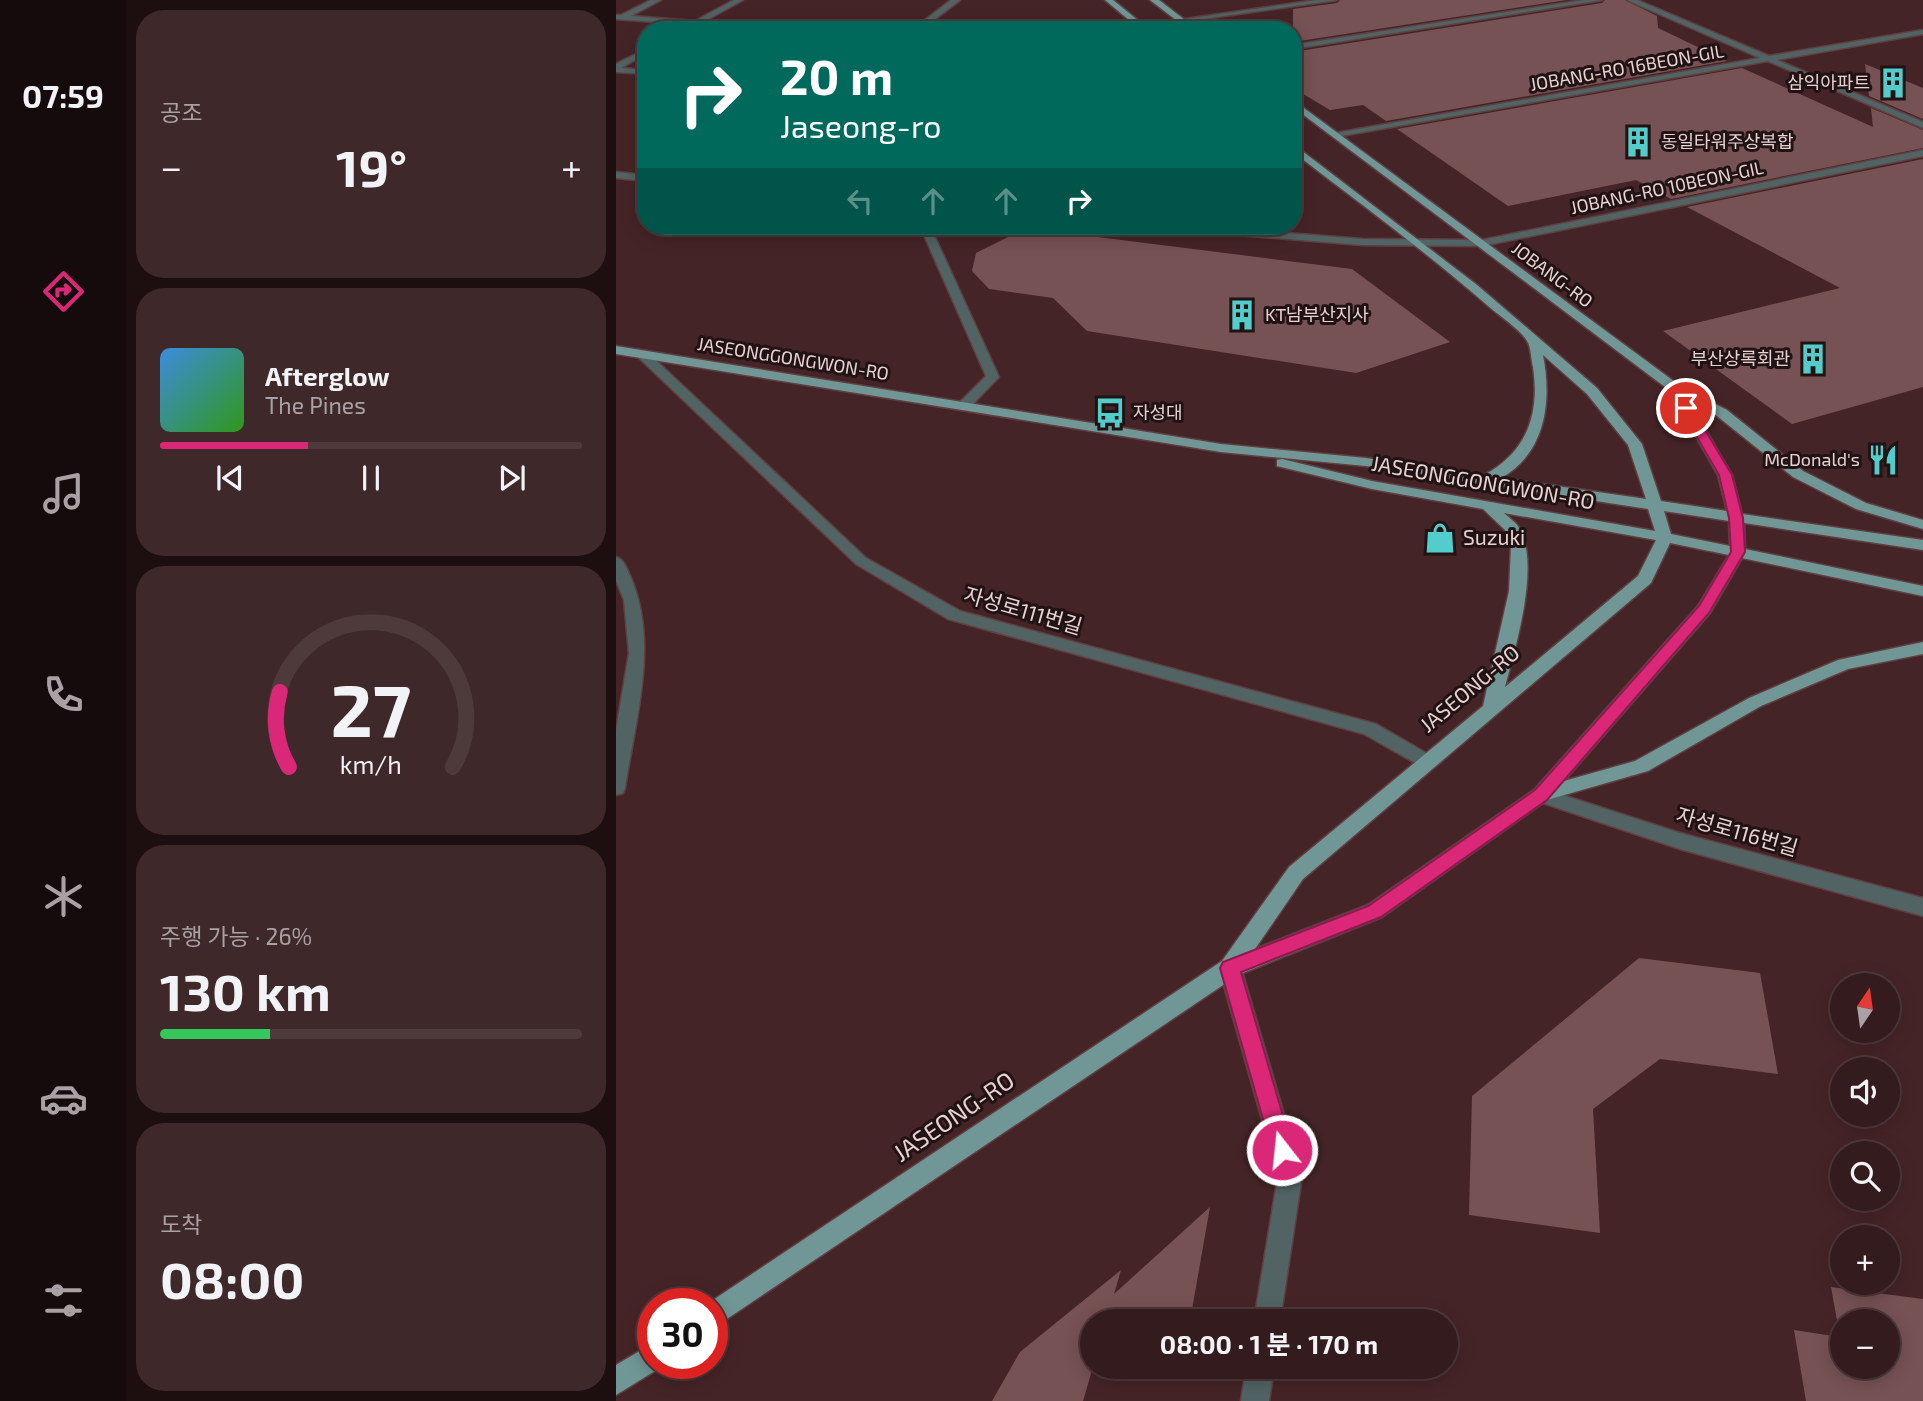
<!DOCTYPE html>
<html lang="ko">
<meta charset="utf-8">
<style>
body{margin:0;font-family:"Exo 2","Noto Sans KR",sans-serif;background:#3f282a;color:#f1f3f6;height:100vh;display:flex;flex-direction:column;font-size:26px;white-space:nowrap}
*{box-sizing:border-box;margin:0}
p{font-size:23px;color:#a9a1a4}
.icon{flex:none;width:38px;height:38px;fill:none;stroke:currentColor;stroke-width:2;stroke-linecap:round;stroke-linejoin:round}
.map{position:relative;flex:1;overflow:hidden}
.side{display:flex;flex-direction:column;gap:10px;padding:10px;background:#1d0f10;width:490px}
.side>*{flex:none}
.guide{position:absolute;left:21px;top:21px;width:665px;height:214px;border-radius:28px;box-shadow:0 4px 18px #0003,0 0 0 2px #4e393b;background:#00695c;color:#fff;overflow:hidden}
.needle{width:46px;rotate:13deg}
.fabs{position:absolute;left:1214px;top:973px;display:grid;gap:14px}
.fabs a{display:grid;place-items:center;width:70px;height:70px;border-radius:50%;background:#341b1d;box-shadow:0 4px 18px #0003,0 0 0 2px #4e393b;font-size:35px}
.speed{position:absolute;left:21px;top:1288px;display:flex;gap:14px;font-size:35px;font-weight:700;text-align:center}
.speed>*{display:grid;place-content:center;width:91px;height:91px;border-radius:50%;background:#341b1d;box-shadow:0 4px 18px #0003,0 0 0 2px #4e393b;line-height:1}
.speed .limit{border:10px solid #d22;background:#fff;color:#111}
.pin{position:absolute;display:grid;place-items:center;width:60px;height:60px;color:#fff;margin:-30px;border:4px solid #fff;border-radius:50%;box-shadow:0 2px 7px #0007}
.me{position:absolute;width:77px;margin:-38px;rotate:344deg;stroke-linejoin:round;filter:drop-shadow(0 0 5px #0008)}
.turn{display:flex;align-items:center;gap:24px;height:147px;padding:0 28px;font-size:32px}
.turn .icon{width:91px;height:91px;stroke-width:2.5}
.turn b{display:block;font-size:49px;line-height:60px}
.lanes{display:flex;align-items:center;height:66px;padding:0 28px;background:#0003;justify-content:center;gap:35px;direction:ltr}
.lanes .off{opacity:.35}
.big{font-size:52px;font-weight:700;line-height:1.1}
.side .widget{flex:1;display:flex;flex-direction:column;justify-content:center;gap:10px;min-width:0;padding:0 24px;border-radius:28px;background:#3f282a}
.side .dial{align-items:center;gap:0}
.dial svg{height:182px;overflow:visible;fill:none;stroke:#4e393b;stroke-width:7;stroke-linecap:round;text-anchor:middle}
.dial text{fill:#f1f3f6;stroke:none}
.song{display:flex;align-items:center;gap:21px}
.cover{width:84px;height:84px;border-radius:10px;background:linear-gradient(135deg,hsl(210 70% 55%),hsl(110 70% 35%))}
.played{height:7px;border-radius:4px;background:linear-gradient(90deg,#db2777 35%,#4e393b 35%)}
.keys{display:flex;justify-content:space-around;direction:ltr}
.heat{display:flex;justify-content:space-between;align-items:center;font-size:38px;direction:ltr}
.charge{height:10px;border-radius:5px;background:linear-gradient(90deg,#34c759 26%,#4e393b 0)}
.trip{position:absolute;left:464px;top:1309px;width:378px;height:70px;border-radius:35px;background:#341b1d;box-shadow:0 4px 18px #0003,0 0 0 2px #4e393b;font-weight:700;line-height:70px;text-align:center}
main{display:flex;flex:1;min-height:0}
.tabs{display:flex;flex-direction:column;width:126px;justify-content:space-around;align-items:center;background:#150b0c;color:#a9a1a4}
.tabs .icon{width:49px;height:49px}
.tabs .on{color:#db2777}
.tabs b{font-size:32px;color:#f1f3f6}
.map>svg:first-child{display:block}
.building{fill:#775254;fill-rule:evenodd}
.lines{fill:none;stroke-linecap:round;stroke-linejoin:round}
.minor-casing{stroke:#5f4042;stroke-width:3}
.major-casing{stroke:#5f4042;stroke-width:3}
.minor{fill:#516463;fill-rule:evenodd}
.major{fill:#709796;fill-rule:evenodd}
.route{fill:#db2777;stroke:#8e194d;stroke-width:2}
.labels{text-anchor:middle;stroke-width:6;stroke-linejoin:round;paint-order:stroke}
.far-street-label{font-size:18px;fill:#e7d1d1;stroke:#211313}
.far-poi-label{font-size:18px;fill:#e7d1d1;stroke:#211313;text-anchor:end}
.street-label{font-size:21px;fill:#e7d1d1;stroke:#211313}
.poi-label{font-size:21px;fill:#e7d1d1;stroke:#211313;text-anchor:start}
.near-street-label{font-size:24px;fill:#e7d1d1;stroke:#211313}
</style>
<main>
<nav class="tabs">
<b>07:59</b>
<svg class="icon on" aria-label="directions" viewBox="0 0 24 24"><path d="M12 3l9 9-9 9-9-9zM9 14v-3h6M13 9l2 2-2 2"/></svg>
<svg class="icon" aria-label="music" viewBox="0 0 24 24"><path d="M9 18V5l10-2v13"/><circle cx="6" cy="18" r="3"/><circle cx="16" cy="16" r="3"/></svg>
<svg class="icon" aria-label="phone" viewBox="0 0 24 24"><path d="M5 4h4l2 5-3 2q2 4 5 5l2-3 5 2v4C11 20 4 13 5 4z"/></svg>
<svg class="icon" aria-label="climate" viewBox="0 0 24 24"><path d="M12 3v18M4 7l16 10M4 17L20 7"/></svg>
<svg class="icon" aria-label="car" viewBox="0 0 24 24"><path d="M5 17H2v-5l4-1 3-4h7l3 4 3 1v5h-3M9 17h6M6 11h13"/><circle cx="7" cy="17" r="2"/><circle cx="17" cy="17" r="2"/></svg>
<svg class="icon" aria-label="filters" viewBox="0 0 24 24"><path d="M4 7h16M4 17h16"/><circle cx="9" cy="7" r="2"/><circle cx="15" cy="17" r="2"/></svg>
</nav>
<section class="side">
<div class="widget"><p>공조</p>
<div class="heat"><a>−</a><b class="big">19°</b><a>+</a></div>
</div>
<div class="widget">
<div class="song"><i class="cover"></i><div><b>Afterglow</b><p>The Pines</p></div></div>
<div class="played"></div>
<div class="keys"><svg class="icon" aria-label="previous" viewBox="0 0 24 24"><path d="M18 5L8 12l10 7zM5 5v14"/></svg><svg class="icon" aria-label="pause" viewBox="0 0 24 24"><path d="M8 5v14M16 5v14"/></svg><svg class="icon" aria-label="next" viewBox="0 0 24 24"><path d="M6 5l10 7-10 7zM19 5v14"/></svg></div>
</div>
<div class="widget dial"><svg viewBox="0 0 100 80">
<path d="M14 69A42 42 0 1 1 86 69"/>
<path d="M14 69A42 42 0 0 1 10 36" stroke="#db2777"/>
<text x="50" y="56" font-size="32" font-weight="700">27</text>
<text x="50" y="72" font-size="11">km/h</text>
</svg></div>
<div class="widget"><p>주행 가능 · 26%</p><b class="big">130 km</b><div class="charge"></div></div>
<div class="widget"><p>도착</p><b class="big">08:00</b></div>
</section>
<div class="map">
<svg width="1307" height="1401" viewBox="0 0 1307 1401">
<rect width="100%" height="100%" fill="#452427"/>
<path class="building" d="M724,0H951L677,42V9L721,3Z
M989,0H1009L1041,16L1042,28L1111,61L770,121L747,105L714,110L677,88V52L986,3Z
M1249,64L1307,88V119L1253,96Z
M1126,68L1257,127L1255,108L1307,130V148L1055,199L1020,180L892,206L781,129Z
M1307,159V387L1176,424L1047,331L1224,288L1071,207Z
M395,226L736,269L834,342L740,373L471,331L437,298L373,289L356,271L360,253L394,236Z
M1023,958L1144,973L1162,1074L1044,1059L977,1109L984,1233L853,1215L856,1096Z
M594,1207L574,1321H476L477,1367L467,1401H376L404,1352L505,1270L498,1294Z
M1215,1287L1307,1299V1401H1190L1178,1330L1224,1337ZM1227,1321H1272V1367H1227Z"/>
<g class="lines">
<g class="minor-casing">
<path id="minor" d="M35,0H45L15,16L79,21L118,0H127L89,21L178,30H140L0,19V15H5Z
M335,0H344L305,30H296Z
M701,0H721L566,22L562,20Z
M968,0H986L677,49V45Z
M1011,0H1021L1153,56L1307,30V34L1161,60L1307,122V128L1152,61L719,137L714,134L1144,58Z
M30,49V54L5,68L30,70V74L0,72V64Z
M1307,150V156L866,246L746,245L547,229L542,226H580L746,239L866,240Z
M0,172L30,175V181L0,178Z
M304,226H314L383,377L352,409L347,410L340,406L370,376Z
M27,351L31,352L250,558L344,611L760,724L817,757L819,762L817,767L810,769L748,734L332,619L240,564L23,358V352Z
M0,557C9,560 11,570 15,578C43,644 19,720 9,788L7,793L0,795V730L13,653L8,600L0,581Z
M925,788L1064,833L1307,898V916L1064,849L918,800L916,795L918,790Z
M614,959L622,961L625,968L686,1176L664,1321H638L662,1176L603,968L606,961Z
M630,1367H658L653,1401H625Z"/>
</g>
<g class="major-casing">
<path id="major" d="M489,0H497L534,30H525Z
M534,0H543L582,30H573Z
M677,100L1063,385L1111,410L1187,471L1250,503L1307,520V529L1240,509L1177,477L1101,416L1072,400L1116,475L1126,514L1307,540V550L1128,523L1129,549L1307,586V596L1126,558L1094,613L948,781L1019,761L1133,698L1222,660L1307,642V654L1232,669L1145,706L1032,771L931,800L766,917L622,975L96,1329V1304H91L606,961L673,867L867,706L893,591L895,545L889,530L867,509L756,489L661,466V460L666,459L756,481L1039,531L1032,509L750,466L605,452L0,354V346L605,444L750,458L868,475C911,452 924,414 917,367C915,359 915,347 911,341C905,330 881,314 871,305C809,251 742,202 677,152V144L861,285L981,388L1026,444L1045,501L1111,511L1102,475L1053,390L677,107ZM927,355L971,394L1012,445L1030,499L885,478C930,453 936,401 927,355ZM1048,511L1113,521L1114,546L1055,534ZM888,513L1040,540L1022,576L889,687C899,649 925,564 903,528C900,522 893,518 888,513ZM1054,543L1113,555L1082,606L918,790L752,905L639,949L687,879L1035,583Z
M37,1343V1363H48L47,1366L0,1395V1365Z"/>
</g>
<use href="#minor" class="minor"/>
<use href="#major" class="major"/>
</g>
<path class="route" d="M1070,405L1076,408L1116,475L1127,518L1129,552L1093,613L931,800L765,917L625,972L677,1150L674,1158L666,1161L658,1158L604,968L607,962L752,906L919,790L1083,606L1115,552L1113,518L1103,475L1064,408Z"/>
<defs>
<g id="building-bare" transform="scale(2.415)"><path d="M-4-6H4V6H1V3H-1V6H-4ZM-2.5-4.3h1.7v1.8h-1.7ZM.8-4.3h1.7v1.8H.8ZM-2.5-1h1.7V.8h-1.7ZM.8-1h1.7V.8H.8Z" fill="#52cdcc" stroke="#211313" stroke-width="2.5" paint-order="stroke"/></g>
<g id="bus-bare" transform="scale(2.415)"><path d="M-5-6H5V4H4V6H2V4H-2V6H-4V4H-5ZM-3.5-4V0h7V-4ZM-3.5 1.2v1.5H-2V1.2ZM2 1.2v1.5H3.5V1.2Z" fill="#52cdcc" stroke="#211313" stroke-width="2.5" paint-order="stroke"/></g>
<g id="restaurant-bare" transform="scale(2.415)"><path d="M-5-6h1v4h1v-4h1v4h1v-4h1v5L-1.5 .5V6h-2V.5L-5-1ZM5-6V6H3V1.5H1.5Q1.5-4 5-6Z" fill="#52cdcc" stroke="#211313" stroke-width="2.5" paint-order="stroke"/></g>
<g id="shop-bare" transform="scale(2.415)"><path d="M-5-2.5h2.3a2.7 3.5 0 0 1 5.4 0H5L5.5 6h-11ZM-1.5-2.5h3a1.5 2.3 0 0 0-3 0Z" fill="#52cdcc" stroke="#211313" stroke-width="2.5" paint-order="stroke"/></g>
</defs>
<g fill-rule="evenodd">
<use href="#building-bare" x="1277" y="83"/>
<use href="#building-bare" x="1022" y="142"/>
<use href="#building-bare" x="626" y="315"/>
<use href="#building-bare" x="1197" y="359"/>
<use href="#bus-bare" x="494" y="413"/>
<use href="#restaurant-bare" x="1267" y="460"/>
<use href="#shop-bare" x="824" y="538"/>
</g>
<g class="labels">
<g class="far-street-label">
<text transform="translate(1011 68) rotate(-10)" y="6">JOBANG-RO 16BEON-GIL</text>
<text transform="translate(1051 188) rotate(-12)" y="6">JOBANG-RO 10BEON-GIL</text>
<text transform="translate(936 275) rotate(37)" y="6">JOBANG-RO</text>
<text transform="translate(177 359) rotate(9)" y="6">JASEONGGONGWON-RO</text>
</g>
<g class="far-poi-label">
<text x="1254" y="89">삼익아파트</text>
<text x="1045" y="148" text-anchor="start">동일타워주상복합</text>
<text x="649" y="321" text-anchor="start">KT남부산지사</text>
<text x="1174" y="365">부산상록회관</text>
<text x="517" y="419" text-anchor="start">자성대</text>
<text x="1244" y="466">McDonald's</text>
</g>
<g class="street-label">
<text transform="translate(867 483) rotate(10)" y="7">JASEONGGONGWON-RO</text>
<text transform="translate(407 611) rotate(16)" y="7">자성로111번길</text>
<text transform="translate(854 689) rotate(-40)" y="7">JASEONG-RO</text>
<text transform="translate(1121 832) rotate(16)" y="7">자성로116번길</text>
</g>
<g class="poi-label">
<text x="847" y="545">Suzuki</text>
</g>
<g class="near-street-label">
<text transform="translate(338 1117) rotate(-34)" y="8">JASEONG-RO</text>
</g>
</g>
</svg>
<div class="fabs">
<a><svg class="needle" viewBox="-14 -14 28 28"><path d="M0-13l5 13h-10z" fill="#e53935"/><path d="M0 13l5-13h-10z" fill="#a9a1a4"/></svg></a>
<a><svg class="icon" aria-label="sound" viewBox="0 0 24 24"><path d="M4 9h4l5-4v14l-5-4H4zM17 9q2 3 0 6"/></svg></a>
<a><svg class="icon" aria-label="search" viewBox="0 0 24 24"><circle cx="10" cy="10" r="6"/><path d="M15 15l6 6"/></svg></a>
<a>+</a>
<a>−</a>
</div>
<div class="speed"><div class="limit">30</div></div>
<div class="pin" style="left:1070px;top:408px;background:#d93025"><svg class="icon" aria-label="arrive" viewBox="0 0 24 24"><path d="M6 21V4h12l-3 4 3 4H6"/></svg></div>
<svg class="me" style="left:666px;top:1150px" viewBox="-20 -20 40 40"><circle r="17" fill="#db2777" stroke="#fff" stroke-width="3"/><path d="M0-11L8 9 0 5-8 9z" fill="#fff"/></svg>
<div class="trip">08:00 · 1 분 · 170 m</div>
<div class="guide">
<div class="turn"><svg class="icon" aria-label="right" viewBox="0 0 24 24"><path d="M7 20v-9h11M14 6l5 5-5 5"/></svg><div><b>20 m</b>Jaseong-ro</div></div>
<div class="lanes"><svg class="icon off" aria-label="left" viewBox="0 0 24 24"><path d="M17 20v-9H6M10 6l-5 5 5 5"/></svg><svg class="icon off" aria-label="ahead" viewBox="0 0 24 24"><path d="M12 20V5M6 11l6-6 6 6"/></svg><svg class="icon off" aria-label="ahead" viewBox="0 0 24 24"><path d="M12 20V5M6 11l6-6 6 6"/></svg><svg class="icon" aria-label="right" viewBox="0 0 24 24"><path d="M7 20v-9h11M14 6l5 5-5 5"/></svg></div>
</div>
</div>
</main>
